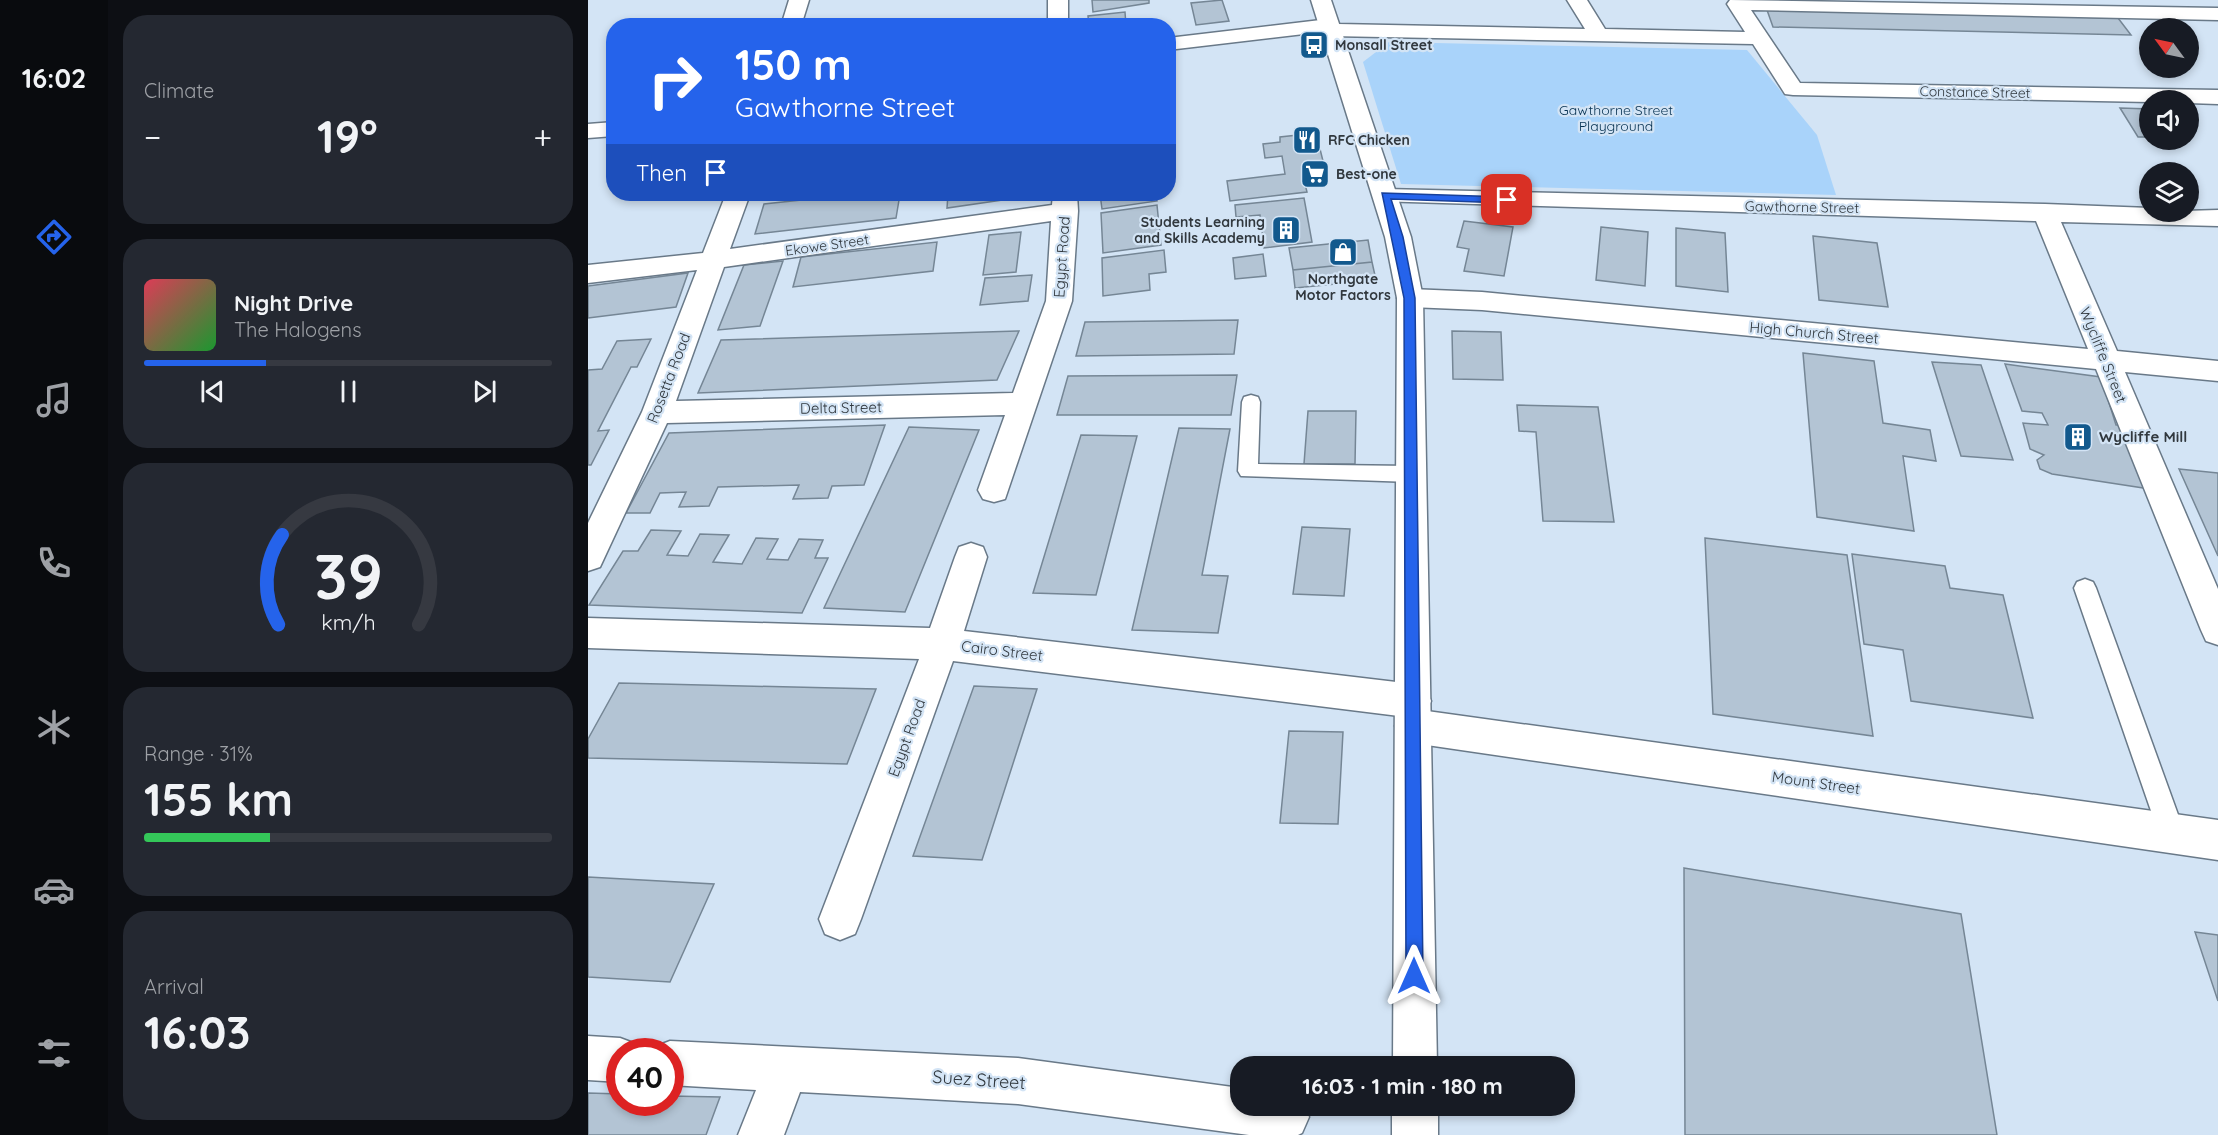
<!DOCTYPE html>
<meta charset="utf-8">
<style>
body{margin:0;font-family:Quicksand,sans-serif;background:#242831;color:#f1f3f6;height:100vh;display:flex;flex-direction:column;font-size:22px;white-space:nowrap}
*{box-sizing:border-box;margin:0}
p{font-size:20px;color:#9ea1a6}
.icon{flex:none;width:33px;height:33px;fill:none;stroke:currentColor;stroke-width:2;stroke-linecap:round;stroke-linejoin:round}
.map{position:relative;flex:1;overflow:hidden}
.side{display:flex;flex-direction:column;gap:15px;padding:15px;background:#0d0f14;width:480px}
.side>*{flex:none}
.hud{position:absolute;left:18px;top:18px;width:570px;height:183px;border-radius:24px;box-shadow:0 3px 9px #0003;background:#2563eb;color:#fff;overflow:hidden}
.needle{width:39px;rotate:303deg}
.tools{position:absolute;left:1551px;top:18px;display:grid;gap:12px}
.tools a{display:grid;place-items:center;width:60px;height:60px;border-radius:50%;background:#171b24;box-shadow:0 3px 9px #0003;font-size:30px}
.speed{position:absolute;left:18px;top:1038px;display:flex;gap:12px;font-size:30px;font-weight:700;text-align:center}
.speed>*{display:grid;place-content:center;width:78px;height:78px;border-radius:50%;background:#171b24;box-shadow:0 3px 9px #0003;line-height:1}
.speed .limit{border:9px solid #d22;background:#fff;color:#111}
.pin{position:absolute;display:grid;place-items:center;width:51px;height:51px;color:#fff;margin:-26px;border-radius:12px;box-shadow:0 3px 9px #0006}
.me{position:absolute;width:66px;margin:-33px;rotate:0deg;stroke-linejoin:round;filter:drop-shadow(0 0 4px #0008)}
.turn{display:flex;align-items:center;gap:21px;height:126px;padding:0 30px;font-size:27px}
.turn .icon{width:78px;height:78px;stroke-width:2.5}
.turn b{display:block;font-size:42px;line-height:51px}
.then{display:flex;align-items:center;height:57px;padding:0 30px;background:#0003;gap:12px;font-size:22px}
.big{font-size:45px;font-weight:700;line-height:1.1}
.side .widget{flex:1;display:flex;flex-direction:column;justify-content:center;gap:9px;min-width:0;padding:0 21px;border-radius:24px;background:#242831}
.side .dial{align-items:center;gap:0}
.dial svg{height:156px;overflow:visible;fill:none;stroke:#363941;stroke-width:7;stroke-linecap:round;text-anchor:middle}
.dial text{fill:#f1f3f6;stroke:none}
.song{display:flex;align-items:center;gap:18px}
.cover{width:72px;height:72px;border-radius:9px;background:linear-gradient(135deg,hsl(350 70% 55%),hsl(130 70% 35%))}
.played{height:6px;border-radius:3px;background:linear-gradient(90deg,#2563eb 30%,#363941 30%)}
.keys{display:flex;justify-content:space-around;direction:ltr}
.heat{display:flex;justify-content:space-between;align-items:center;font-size:33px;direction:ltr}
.charge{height:9px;border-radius:4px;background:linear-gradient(90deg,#34c759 31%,#363941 0)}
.trip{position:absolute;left:642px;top:1056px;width:345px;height:60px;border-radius:24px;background:#171b24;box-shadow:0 3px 9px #0003;font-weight:700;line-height:60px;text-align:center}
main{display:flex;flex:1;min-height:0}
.dock{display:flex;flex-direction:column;width:108px;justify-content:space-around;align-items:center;background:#090b0e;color:#9ea1a6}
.dock .icon{width:42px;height:42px}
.dock .current{color:#2563eb}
.dock b{font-size:27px;color:#f1f3f6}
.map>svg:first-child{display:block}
.green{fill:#a9d3fa}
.building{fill:#b3c4d4;stroke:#758695;stroke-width:1.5}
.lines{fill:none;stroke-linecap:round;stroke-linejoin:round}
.service-casing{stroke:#697988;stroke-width:3}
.minor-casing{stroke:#697988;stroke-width:3}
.tertiary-casing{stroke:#697988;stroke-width:3}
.service{fill:#fff;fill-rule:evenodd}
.minor{fill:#fff;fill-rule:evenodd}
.tertiary{fill:#fff;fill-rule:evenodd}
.route{fill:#2563eb;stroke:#184099;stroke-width:1.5}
.labels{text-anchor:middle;stroke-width:4.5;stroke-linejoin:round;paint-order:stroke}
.far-poi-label{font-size:14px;font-weight:bold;fill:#31383e;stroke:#d3e4f5;text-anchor:start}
.far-street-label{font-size:14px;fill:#31383e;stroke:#d3e4f5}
.far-park-label{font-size:14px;fill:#073252;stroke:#d3e4f5}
.street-label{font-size:15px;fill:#31383e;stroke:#d3e4f5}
.poi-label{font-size:15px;font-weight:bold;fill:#31383e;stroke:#d3e4f5;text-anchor:start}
.near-street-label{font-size:18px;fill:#31383e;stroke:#d3e4f5}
</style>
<main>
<nav class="dock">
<b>16:02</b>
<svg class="icon current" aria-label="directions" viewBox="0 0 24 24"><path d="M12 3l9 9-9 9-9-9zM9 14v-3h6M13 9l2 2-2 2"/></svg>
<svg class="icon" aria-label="music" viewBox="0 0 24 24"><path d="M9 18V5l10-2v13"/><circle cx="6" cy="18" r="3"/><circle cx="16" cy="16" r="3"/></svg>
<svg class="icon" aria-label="phone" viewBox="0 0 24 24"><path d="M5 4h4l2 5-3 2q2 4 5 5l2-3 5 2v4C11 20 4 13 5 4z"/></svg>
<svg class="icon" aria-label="climate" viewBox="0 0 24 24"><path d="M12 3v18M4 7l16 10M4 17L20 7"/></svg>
<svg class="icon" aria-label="car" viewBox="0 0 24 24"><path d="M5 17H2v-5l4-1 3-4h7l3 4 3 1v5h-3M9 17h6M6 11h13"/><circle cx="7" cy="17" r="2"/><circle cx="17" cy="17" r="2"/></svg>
<svg class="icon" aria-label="filters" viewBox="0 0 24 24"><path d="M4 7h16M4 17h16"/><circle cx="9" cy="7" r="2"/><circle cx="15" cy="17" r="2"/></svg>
</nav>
<section class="side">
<div class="widget"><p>Climate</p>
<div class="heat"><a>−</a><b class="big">19°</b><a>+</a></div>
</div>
<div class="widget">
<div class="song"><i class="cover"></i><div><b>Night Drive</b><p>The Halogens</p></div></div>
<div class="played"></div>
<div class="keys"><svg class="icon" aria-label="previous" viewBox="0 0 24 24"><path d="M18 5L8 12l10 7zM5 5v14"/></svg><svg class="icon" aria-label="pause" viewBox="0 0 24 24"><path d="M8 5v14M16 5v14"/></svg><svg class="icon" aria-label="next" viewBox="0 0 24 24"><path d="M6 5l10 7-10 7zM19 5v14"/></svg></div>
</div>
<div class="widget dial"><svg viewBox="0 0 100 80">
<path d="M14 69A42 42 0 1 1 86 69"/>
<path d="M14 69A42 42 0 0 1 16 23" stroke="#2563eb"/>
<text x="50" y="56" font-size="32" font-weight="700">39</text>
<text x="50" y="72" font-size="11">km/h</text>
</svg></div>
<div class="widget"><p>Range · 31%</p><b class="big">155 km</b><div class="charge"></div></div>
<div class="widget"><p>Arrival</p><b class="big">16:03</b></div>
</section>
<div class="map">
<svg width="1630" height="1135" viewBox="0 0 1630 1135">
<rect width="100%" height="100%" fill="#d3e4f5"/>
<path class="green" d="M801,42L1159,50L1229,135L1248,195L813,184L775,62Z"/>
<path class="building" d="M504,0H561V3L505,12Z
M634,0L641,21L608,25L603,3Z
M1179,10L1530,18L1543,35L1185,27Z
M537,12L538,26H501L500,16Z
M1532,108L1562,109V137H1550Z
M728,133L740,181L717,184L719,192L642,201L639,181L697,174L694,156L677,158L675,144L692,142V137Z
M270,194H312L308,218L167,234L176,204Z
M360,194H449V195L359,208Z
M512,194H567L569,201L514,209Z
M716,198L724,242L676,248L672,215L648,217L647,205Z
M569,205L573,245L515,253L513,213Z
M876,221L925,227L916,276L876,271L881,249L869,247Z
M1013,227L1060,232L1057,286L1008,280Z
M1088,228L1137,233L1140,292L1088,286Z
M433,232L428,272L395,275L401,235Z
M1225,236L1289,243L1300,307L1231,300Z
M780,240L784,262L705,270L701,248Z
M349,242L345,271L205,287L213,257Z
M576,250L578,272L561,274L562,290L515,296L514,258Z
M675,254L678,276L647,279L645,258Z
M195,261L172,326L130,330L156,265Z
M784,262L788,280L707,288L705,270Z
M100,273L88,307L0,318V286Z
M444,275L440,301L392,305L397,278Z
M650,320L646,354L488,356L497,322Z
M431,331L409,380L110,393L133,340Z
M864,331L913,332L915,380L865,379Z
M63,339L49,367H43L10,431L21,430L3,465H0V370L14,369L29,341Z
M1215,353L1286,361L1295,423L1342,430L1348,461L1315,456L1326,531L1229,517Z
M1344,362L1393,365L1425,460L1373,456Z
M1417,364L1513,377L1528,425H1535L1562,489L1464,474L1452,469L1449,460L1456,455L1442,449L1435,423L1460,425L1454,413L1434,411Z
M649,375L643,415H469L480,376Z
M929,405L1010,407L1026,522L955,521L948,432L931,431Z
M720,411H768L767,464H716Z
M297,425L276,485L244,486L240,498L205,499L211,485L130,487L121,506L91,507L98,492L72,493L62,513H38L81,433Z
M321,427L391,430L317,612L236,608Z
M591,428L642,429L614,575L640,576L630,633L544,630Z
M493,435L549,436L508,595L445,593Z
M1591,469L1630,473V556Z
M714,527L762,529L756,596L705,594Z
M63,530L93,531L79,555L100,556L112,534L141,535L125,562L154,564L168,538L190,539L179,559L200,560L211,539L235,540L227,558H240L214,613L1,605L35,551H50Z
M1117,538L1259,555L1285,736L1125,714Z
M1264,554L1357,566L1362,588L1415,595L1445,718L1323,701L1315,650L1276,644Z
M31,683L288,689L259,764L0,758V739Z
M386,686L449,689L394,860L325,856Z
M701,731L755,732L750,824L692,823Z
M1096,868L1373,914L1409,1135H1097Z
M0,877L126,884L82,982L0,977Z
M1607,932L1630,935V1001Z
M0,1093L32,1094V1102H82V1096L132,1097L118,1135H0Z"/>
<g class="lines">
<g class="service-casing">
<path id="service" d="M663,395L670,397L672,402L670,464L823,466L830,469L833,474L830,479L823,482L653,476L650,471L654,402L656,397Z
M1497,579L1505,582L1508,588L1597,834L1593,843L1584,847L1575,843L1571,834L1486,588L1489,582Z"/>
</g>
<g class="minor-casing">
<path id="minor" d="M201,0H221L213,26H193Z
M460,0H480V26H460Z
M979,0H999L1017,29L1157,32L1139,4L1142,0L1630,8V20L1163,10L1212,83L1630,90V104L1600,103V100L1562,102L1205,95L1197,94L1165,44L742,36L733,32L580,50V38L741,19L750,24L997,29Z
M26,122V136L0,138V124Z
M797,189L1457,204L1562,208V212L1630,210V226L1473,222L1529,351L1630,361V381L1537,372L1630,589V645L1618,641L1613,630L1508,369L894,310L822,307L813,304L809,298L813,292L822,289L894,292L1500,349L1448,221L788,201L785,196L788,191Z
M138,194H162L142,249L464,205L465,194H489L490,211L484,301L417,499L406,502L395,499L390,490L417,415L79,423L12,567L0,571V523L54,412L109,270L0,283V265L115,253ZM463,221L458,301L425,393L88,401L136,267Z
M383,543L395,547L399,557L376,631L825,684L838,689L843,701L839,711L1630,820V860L825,743L812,738L807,726L811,716L365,661L273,919L267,934L252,940L237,934L231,919L331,659L0,648V618L342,628L367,557L371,547Z
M0,1036L32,1038L48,1044L51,1052H32V1082L0,1080Z
M82,1041L430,1058L652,1088V1106H716L721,1117L714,1133L710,1135H661L430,1104L212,1092L196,1135H150L168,1090L82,1085V1052H64L66,1047Z"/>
</g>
<g class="tertiary-casing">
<path id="tertiary" d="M723,0H743L823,237L835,298L849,1066H805L809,298L797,237Z
M804,1106H850V1135H804Z"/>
</g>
<use href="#service" class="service"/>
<use href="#minor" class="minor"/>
<use href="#tertiary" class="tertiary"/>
</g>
<path class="route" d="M794,193L919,197L924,200L919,203L803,199L815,237L827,298L835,976L833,982L826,984L820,982L818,976L816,298Z"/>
<defs>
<g id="bus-square" transform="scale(1.5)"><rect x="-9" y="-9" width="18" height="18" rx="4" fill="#12598d" stroke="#d3e4f5"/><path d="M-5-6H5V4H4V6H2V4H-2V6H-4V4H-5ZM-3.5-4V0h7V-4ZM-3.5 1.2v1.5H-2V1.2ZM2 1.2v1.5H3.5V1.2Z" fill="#fff"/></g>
<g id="restaurant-square" transform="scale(1.5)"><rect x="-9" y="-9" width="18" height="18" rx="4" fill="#12598d" stroke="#d3e4f5"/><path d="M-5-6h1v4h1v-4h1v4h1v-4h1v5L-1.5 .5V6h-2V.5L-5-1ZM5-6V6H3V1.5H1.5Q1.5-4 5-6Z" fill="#fff"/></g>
<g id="supermarket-square" transform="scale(1.5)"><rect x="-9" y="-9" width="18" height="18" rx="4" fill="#12598d" stroke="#d3e4f5"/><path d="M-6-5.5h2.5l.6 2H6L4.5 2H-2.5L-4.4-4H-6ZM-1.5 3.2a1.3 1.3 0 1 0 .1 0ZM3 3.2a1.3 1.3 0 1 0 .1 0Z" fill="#fff"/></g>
<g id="building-square" transform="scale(1.5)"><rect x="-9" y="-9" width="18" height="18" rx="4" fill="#12598d" stroke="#d3e4f5"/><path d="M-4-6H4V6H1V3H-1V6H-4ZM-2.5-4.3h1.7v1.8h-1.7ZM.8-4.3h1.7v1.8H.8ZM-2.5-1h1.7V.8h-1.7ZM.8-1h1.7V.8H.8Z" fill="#fff"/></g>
<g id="shop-square" transform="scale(1.5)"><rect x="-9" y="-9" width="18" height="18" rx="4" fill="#12598d" stroke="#d3e4f5"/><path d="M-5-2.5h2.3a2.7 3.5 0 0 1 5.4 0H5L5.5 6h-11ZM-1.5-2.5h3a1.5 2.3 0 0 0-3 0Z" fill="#fff"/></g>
</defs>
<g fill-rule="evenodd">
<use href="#bus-square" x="726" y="45"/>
<use href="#restaurant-square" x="719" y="140"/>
<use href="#supermarket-square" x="727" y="174"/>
<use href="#building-square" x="698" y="230"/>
<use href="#shop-square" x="755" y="252"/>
<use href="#building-square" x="1490" y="437"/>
</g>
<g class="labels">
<g class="far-poi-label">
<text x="747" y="50">Monsall Street</text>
<text x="740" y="145">RFC Chicken</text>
<text x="748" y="179">Best-one</text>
<text x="677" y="227" text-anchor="end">Students Learning<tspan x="677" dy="16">and Skills Academy</tspan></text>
<text x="755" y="284" text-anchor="middle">Northgate<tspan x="755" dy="16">Motor Factors</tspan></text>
</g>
<g class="far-street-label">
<text transform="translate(1387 92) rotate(1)" y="5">Constance Street</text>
<text transform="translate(1214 207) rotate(1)" y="5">Gawthorne Street</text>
<text transform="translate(239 245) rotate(-8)" y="5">Ekowe Street</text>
</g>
<g class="far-park-label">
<text x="1028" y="115">Gawthorne Street<tspan x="1028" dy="16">Playground</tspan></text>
</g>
<g class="street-label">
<text transform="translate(474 257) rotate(-86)" y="5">Egypt Road</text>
<text transform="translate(1226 333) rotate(5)" y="5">High Church Street</text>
<text transform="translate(1515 355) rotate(68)" y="5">Wycliffe Street</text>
<text transform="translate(81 378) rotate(-69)" y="5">Rosetta Road</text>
<text transform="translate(253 408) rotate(-1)" y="5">Delta Street</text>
<text transform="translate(414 651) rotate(7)" y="5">Cairo Street</text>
<text transform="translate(319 738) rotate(-70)" y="5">Egypt Road</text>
<text transform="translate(1228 783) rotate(8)" y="5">Mount Street</text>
</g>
<g class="poi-label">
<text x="1511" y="442">Wycliffe Mill</text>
</g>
<g class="near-street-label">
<text transform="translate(391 1080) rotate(4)" y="6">Suez Street</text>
</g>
</g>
</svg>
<div class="tools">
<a><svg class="needle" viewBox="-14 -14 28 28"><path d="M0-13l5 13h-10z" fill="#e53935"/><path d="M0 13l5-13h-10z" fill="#9ea1a6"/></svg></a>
<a><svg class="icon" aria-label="sound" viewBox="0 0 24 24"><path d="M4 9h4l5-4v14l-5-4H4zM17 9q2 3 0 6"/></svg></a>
<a><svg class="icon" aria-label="layers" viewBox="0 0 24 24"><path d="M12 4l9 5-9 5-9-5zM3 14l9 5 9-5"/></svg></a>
</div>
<div class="speed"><div class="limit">40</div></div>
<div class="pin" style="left:919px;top:200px;background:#d93025"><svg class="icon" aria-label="arrive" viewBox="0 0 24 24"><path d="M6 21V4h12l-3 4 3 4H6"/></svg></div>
<svg class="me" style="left:826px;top:976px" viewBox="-20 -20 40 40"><path d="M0-17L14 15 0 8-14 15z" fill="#2563eb" stroke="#fff" stroke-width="4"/></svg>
<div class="trip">16:03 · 1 min · 180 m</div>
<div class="hud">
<div class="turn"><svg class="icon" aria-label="right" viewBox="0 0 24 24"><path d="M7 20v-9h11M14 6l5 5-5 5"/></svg><div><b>150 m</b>Gawthorne Street</div></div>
<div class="then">Then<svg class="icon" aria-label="arrive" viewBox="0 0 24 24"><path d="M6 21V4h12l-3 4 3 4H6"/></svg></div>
</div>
</div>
</main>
